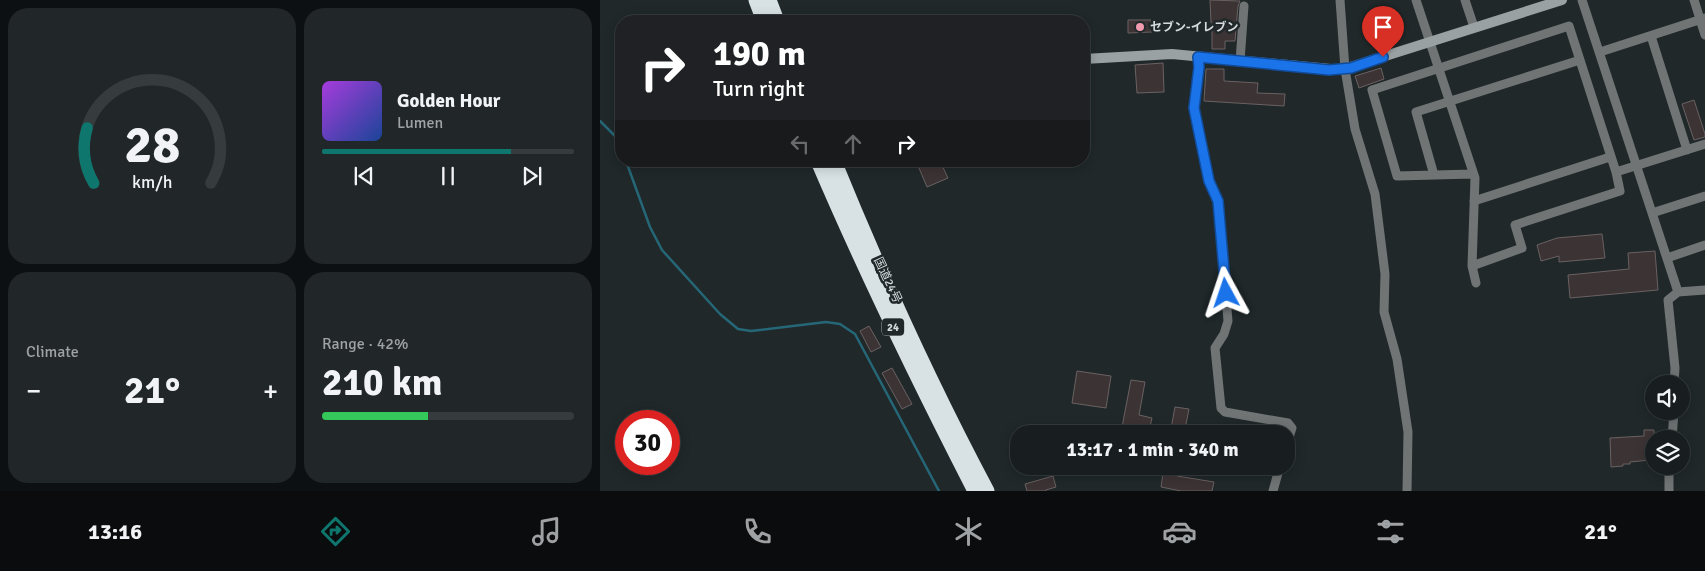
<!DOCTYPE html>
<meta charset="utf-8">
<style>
body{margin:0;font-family:Signika,"Noto Sans JP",sans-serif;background:#212729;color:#f1f3f6;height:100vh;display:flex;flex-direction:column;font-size:19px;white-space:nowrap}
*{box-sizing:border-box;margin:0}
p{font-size:16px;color:#9fa2a5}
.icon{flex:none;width:28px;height:28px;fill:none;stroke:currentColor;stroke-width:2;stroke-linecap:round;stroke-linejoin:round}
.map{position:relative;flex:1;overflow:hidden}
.panel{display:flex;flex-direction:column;gap:8px;padding:8px;background:#0d1012;width:600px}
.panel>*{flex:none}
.banner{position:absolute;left:15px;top:15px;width:475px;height:152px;border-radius:20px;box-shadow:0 2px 12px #0003,0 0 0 1px #363c3e;background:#202124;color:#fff;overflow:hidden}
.tools{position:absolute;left:1045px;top:375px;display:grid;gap:10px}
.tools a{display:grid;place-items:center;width:45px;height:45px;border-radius:50%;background:#181e20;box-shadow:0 2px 12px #0003,0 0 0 1px #363c3e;font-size:25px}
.speed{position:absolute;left:15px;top:410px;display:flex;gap:10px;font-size:25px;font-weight:700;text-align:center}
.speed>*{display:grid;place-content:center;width:65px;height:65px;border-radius:50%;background:#181e20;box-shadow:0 2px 12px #0003,0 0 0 1px #363c3e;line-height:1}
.speed .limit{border:8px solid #d22;background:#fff;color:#111}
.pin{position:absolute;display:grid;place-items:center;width:42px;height:42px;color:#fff;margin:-51px -21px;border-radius:50% 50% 50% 0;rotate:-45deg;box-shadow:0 0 5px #0007}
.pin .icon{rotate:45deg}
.me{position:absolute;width:55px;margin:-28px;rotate:355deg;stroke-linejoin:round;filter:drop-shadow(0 0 4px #0008)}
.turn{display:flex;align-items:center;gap:18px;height:105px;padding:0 15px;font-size:22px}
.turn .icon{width:65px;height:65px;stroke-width:2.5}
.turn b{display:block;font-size:35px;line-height:42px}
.lanes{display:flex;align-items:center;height:48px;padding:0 15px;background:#0003;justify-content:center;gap:25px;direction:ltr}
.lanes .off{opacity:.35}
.big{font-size:38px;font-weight:700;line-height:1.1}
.panel .card{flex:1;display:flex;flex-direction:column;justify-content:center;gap:8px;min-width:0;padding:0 18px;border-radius:20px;background:#212729}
.panel .dial{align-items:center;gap:0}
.dial svg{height:130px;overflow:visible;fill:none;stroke:#363c3e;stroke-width:7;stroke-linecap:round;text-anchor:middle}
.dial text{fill:#f1f3f6;stroke:none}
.song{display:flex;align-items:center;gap:15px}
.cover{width:60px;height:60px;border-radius:8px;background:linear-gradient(135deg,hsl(280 70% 55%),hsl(220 70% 35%))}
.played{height:5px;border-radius:2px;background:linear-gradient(90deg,#0f766e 75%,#363c3e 75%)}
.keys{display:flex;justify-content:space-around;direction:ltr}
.heat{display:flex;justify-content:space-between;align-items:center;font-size:28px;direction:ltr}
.charge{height:8px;border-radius:4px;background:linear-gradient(90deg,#34c759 42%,#363c3e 0)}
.panel .tiles{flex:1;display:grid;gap:8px;grid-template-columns:repeat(2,1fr)}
.trip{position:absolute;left:410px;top:425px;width:285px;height:50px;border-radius:20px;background:#181e20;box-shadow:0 2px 12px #0003,0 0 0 1px #363c3e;font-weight:700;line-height:50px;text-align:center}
.dock{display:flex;height:80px;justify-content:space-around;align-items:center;background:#0a0c0d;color:#9fa2a5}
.dock .icon{width:35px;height:35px}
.dock .on{color:#0f766e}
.dock b{font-size:22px;color:#f1f3f6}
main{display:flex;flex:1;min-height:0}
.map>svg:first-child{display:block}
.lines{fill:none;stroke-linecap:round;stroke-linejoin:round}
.stream{stroke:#266777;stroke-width:2.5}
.building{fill:#3c3335;stroke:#6a6162}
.street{stroke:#707475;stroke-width:9}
.secondary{stroke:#9aa1a3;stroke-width:10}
.highway{stroke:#d8e2e5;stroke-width:15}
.route-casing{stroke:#114b97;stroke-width:12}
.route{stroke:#1a73e8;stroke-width:9}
.poi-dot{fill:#f29aad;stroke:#20282a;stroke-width:2}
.labels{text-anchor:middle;stroke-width:5;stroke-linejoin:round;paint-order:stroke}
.shield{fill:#20282a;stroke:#9fa5a7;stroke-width:1}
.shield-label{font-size:11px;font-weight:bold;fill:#d6dbdd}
.poi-label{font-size:12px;font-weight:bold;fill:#d6dbdd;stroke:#20282a;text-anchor:start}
.street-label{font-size:12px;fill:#d6dbdd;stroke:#20282a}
</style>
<main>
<section class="panel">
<div class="tiles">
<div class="card dial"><svg viewBox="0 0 100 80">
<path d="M14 69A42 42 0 1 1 86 69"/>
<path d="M14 69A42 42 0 0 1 10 35" stroke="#0f766e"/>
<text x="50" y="56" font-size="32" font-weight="700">28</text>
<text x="50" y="72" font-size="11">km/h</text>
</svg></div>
<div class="card">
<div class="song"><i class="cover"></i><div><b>Golden Hour</b><p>Lumen</p></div></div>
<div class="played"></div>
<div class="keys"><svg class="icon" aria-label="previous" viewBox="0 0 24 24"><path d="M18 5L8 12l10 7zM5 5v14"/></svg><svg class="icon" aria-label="pause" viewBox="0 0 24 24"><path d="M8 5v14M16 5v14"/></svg><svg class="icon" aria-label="next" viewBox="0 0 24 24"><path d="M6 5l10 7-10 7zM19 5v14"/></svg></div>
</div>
<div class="card"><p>Climate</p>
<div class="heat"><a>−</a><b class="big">21°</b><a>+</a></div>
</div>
<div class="card"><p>Range · 42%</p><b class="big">210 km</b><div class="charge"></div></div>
</div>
</section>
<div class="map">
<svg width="1105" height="491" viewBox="0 0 1105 491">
<rect width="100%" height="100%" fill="#20282a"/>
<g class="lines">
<path class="stream" d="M0,121L15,136L21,150
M26,161L50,227L62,250L120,314L138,329L151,331L226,322L240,324L255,334L339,491"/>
</g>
<path class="building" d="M610,0L640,1L638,6L635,41H625V49H612V23H611Z
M528,20H551L552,32L528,33Z
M563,63L564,92L537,93L535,65Z
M781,68L784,79L759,88L755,76Z
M606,69H624V81L658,83L657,93L685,94L684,106L604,101Z
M1094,100L1105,134V137L1094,140L1082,104Z
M316,161H340L348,178L327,187Z
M1002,234L1005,258L959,262V256L941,261L937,245L957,238Z
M1055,251L1058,290L970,298L968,275L1029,269L1028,253Z
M269,326L281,347L271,352L260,331Z
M292,368L312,404L302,409L282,373Z
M477,371L511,376L506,408L472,403Z
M531,380L545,382L539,415L552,418L549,431L522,427Z
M575,407L589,409L584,434H570Z
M1044,430H1054V454L1050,455V460L1030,462V464H1023V466L1011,467L1010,438L1044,436Z
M564,466H579L577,476L614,482L612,491H581L561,487Z
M453,476L456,487L446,490V491H427L425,484Z"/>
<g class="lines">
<path class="street" d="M740,0L745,69L755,129L775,194L785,274L784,312L797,359L808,432L807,491
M816,0L875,178L872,266L876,283
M865,0L874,27
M982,0L1078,292
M1094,0L1105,35
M1051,36L1087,150
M1000,52L1105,18
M598,57L599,67L594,108L609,181L618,201L628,321L624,334L615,348L621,408L625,412L688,423L692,428L686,447
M640,61L644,6
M873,174L797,176L772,90L969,26L1016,172
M834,175L816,112L980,60
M874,201L1010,157
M1052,213L1105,196
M1067,258L1105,245
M872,266L922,248L915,225L1020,191L1016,172L1105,144
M1074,384L1075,368L1068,300L1078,292L1105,290
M1072,439L1074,411
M673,491L680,466
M1069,491V466"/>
<path class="secondary" d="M484,59L572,54L741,70L962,0"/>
<path class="highway" d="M156,0L164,21
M169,0L177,21
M218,161C266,273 319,382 375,491
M234,161C280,274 330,384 387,491"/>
</g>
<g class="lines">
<g class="route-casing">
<path id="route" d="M626,293L618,201L609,181L594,108L599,67L598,57L729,70L751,68L783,57"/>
</g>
<use href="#route" class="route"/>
</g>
<circle class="poi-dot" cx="540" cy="27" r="5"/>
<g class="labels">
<rect class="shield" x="282" y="318.5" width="22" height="17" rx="4"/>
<g class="shield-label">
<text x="293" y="331">24</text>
</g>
<g class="poi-label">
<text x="550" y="31">セブン-イレブン</text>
</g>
<g class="street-label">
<text transform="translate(288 280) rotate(65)" y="4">国道24号</text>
</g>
</g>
</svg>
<div class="tools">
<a><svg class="icon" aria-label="sound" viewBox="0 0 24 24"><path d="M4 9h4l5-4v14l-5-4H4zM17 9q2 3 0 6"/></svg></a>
<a><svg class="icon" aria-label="layers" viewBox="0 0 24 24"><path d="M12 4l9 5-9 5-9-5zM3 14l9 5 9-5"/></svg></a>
</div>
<div class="speed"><div class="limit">30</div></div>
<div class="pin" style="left:783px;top:57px;background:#d93025"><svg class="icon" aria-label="arrive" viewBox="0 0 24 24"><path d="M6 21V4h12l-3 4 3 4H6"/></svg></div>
<svg class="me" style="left:626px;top:293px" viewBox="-20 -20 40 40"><path d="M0-17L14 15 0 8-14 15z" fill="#1a73e8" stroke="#fff" stroke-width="4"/></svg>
<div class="trip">13:17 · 1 min · 340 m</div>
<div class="banner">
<div class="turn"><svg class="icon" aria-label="right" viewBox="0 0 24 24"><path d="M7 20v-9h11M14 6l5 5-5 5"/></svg><div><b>190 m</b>Turn right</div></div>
<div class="lanes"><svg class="icon off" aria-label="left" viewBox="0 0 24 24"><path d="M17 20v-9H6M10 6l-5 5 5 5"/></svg><svg class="icon off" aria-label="ahead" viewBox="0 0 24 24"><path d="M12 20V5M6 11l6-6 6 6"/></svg><svg class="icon" aria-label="right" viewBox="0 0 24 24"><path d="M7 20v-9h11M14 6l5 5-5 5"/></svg></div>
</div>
</div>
</main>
<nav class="dock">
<b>13:16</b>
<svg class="icon on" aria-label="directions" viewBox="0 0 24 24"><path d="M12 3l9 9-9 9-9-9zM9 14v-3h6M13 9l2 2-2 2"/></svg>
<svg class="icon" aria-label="music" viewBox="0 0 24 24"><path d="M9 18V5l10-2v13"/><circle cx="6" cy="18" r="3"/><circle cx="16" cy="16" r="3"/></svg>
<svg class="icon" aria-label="phone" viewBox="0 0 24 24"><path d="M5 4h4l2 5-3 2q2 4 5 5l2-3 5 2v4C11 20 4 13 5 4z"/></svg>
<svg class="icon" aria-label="climate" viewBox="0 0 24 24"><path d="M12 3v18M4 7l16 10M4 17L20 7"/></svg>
<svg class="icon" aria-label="car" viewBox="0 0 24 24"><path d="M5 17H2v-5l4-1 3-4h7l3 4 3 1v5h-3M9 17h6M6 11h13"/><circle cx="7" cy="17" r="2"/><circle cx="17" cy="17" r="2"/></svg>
<svg class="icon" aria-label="filters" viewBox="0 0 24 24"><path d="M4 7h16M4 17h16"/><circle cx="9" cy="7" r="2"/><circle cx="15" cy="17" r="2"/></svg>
<b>21°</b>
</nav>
